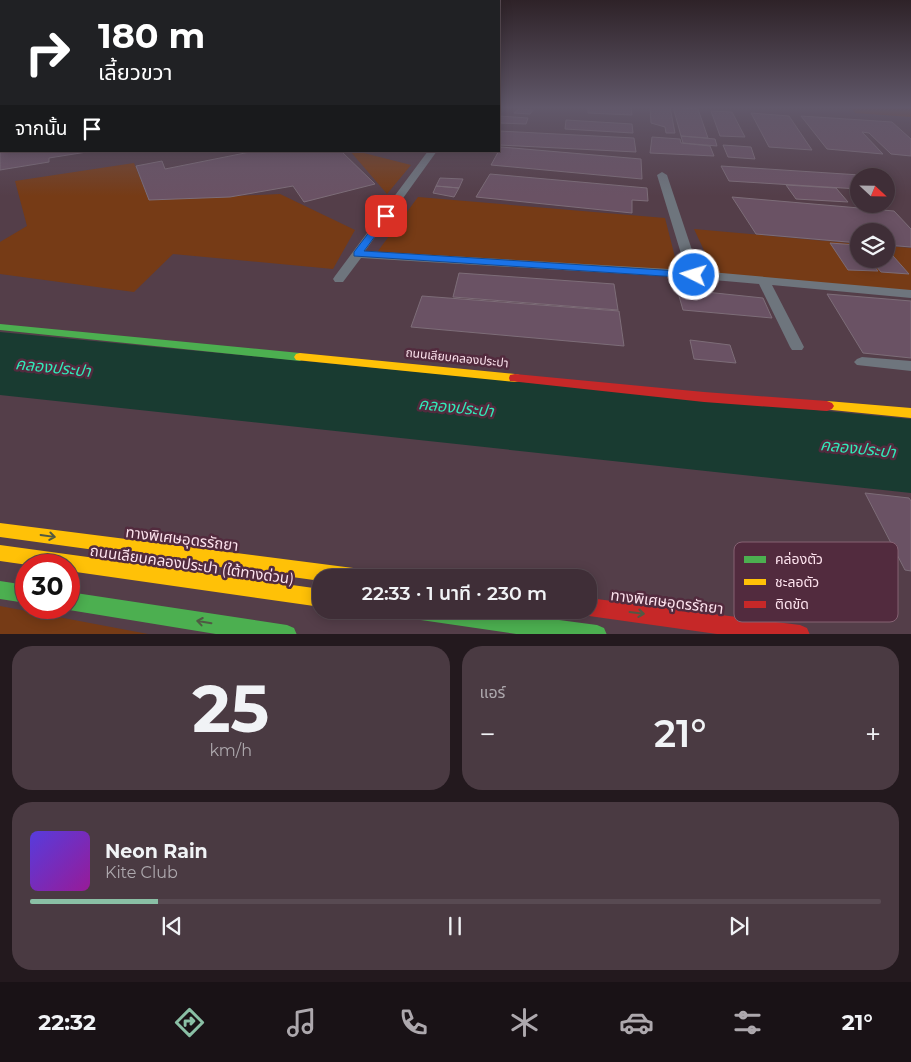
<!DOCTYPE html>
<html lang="th">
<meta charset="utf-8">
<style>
body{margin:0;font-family:Montserrat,"Noto Sans Thai",sans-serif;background:#4a3a42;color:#f1f3f6;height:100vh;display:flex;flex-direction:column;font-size:19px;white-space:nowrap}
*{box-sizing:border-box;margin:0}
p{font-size:16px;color:#ada8ad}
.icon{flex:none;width:28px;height:28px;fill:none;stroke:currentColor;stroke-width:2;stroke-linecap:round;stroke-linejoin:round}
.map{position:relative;height:634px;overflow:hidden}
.panel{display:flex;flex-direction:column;gap:12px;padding:12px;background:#23191e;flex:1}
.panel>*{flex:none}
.guide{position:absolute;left:0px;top:0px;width:500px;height:152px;box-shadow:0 2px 12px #0003,0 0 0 1px #584a52;background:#202124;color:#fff;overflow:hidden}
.needle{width:32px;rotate:112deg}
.buttons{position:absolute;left:850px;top:168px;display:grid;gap:10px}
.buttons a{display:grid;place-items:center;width:45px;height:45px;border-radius:50%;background:#3f2e37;box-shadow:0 2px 12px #0003,0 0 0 1px #584a52;font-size:25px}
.speed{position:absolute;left:15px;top:554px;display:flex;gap:10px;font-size:25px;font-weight:700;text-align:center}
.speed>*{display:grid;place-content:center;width:65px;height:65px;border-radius:50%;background:#3f2e37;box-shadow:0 2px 12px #0003,0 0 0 1px #584a52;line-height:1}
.speed .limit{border:8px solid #d22;background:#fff;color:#111}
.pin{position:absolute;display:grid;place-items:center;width:42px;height:42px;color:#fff;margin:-21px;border-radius:10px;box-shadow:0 2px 8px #0006}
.me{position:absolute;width:55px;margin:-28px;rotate:275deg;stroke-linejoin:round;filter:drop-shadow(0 0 4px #0008)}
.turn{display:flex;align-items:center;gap:18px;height:105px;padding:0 15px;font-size:22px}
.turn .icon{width:65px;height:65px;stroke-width:2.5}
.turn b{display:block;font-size:35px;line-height:42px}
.then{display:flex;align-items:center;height:48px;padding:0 15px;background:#0003;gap:10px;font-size:19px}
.big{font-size:38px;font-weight:600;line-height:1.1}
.panel .card{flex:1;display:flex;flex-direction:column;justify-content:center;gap:8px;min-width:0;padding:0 18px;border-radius:20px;background:#4a3a42}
.panel .dial{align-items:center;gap:0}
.dial b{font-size:65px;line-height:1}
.song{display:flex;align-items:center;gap:15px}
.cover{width:60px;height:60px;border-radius:8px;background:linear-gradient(135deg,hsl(250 70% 55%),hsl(300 70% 35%))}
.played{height:5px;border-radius:2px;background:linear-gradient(90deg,#8abfa5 15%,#584a52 15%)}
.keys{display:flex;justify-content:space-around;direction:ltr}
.heat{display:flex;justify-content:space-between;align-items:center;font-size:28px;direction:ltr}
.panel .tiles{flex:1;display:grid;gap:12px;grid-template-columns:1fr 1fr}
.card:last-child{grid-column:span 2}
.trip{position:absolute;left:312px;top:569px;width:285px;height:50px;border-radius:20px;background:#3f2e37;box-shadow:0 2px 12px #0003,0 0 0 1px #584a52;font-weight:600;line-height:50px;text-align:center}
.dock{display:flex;height:80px;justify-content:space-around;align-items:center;background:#191216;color:#ada8ad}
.dock .icon{width:35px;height:35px}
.dock .current{color:#8abfa5}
.dock b{font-size:22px;color:#f1f3f6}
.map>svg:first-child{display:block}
.green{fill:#763b16}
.water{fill:#193b31}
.building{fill:#6a5264;stroke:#7d6d78}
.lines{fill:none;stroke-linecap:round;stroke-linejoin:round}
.street{fill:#6e757d;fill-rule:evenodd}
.fast{fill:#4caf50;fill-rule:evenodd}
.slow{fill:#ffc107;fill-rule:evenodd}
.jam{fill:#c62828;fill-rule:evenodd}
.oneway{stroke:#505944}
.route{fill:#1a73e8;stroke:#114b97}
.labels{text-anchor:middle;stroke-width:5;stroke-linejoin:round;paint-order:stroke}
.street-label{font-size:12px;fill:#fde3ee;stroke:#522b3e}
.near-street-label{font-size:15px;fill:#fde3ee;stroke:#522b3e}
.near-water-label{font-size:16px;font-style:italic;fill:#31eab9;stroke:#522b3e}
.key{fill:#522b3e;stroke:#856273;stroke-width:1}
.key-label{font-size:14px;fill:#fde3ee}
</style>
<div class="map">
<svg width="911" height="635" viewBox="0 0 911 635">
<rect width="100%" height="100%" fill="#543e49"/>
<path class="green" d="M851,107H911V117L855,113Z
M350,151H356L411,165L387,194Z
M134,163L149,200L280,194L355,230L333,269L173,254L134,292L0,274V242L27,226L15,181Z
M418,197L665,218L679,273L375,255Z
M694,229L859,244V259H886V246L911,248V291L717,278Z
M0,606L148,634H0Z"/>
<path class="water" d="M0,332L911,419V493L0,395Z"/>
<path class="building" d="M0,107L1,151H93L49,158V162L0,170Z
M588,107H631L632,115L588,113Z
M650,107H670L675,133H666L665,127L651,123Z
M673,107L698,109L708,138L681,136Z
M519,109L533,110L530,114L514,113Z
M711,111L732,112L745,137L720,136Z
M751,113L789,116L812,150L769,147Z
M499,116L528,118L526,124L499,123Z
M801,116L892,122L911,139V156L891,154L869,133L862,132L883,154L827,149Z
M566,120L632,124L633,133L565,129Z
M499,131L634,138L636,152L499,145Z
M681,136L715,139L717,146L683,143Z
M652,137L680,139L681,143L710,146L714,156L650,153Z
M723,145L751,147L755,159L728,157Z
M501,147L641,159L642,179L491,165Z
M255,151H341L375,184L304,202L293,186L230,197L149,200L136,166L162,161L165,169Z
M721,166L860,175L861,176H859V189L729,181Z
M490,174L647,188L648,201L632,200V213L476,197Z
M440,178L463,179L459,188L436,186Z
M786,185L836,188L848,202L796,199Z
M436,186L459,188L454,197L433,193Z
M732,197L894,211L911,229V247L886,245V231H859V243L756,234Z
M830,243L857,245L859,259H868L878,271L848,270Z
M886,248L909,274L881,272L870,259H886Z
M459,273L614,284L618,310L453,297Z
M677,289L763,298L772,318L683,310Z
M827,294L911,301V358L863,353Z
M422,296L619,311L624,346L411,327Z
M690,340L730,345L736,363L694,359Z
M865,493L909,498L911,501V571L905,570Z"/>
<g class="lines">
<path class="street" d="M428,151H437L365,251L686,270L657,175L662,172L667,175L699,271L911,290V298L772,285L804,347L802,350H792L790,347L759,284L679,277L361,258L343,282H335L333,279L335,276Z
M862,357L911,361V371L857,365L854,362L857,359Z"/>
<path class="fast" d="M0,324L300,353L306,357L300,361L0,330Z
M0,581L26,585V603L0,599Z
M69,592L287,625L294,628L297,635H222L69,610L62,608H69Z
M405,610H484L597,625L604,628L607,635H523L414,619L407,617Z"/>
<path class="slow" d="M300,353L515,374L520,375L521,378L520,381L515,382L296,360L294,357L296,354Z
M827,401L911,408V418L822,409L820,406L822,403Z
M0,523L361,569L367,572L370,578H321V581L0,537Z
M0,545L321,589V607L69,571V565H28L0,561Z"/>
<path class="jam" d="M515,374L704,392L827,401L832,403L834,406L832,409L827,411L704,402L510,381L509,378L510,375Z
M589,598L800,625L807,628L810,635H724L589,616L582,614L581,610H589Z"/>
</g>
<defs><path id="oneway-shaft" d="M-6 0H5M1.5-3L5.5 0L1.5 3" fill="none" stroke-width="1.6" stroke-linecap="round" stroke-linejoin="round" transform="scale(1.25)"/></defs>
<g class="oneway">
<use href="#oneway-shaft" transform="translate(48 536) rotate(8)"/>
<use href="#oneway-shaft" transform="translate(637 613) rotate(7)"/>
<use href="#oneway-shaft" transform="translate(204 622) rotate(-171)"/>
</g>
<linearGradient id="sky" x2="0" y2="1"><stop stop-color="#2e2228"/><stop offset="0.55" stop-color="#61586a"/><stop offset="1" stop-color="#61586a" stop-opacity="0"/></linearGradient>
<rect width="911" height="196" fill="url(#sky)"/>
<path class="route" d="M386,213L390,216L364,251L694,272L699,275L694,278L354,256V252L383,214Z"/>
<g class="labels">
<g class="street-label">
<text transform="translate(457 358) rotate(6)" y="4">ถนนเลียบคลองประปา</text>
</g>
<g class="near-street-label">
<text transform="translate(182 539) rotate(7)" y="5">ทางพิเศษอุดรรัถยา</text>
<text transform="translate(192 565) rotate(8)" y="5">ถนนเลียบคลองประปา (ใต้ทางด่วน)</text>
<text transform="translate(667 602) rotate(7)" y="5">ทางพิเศษอุดรรัถยา</text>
</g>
<g class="near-water-label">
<text transform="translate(53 367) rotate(6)" y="6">คลองประปา</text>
<text transform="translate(456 407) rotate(6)" y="6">คลองประปา</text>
<text transform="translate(858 448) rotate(6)" y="6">คลองประปา</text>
</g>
</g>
<rect x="734" y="542" width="164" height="80" rx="8" class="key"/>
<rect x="744" y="556" width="22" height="7" fill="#4caf50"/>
<rect x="744" y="579" width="22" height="6" fill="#ffc107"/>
<rect x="744" y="601" width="22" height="7" fill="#c62828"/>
<g class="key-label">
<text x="775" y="564">คล่องตัว</text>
<text x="775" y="587">ชะลอตัว</text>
<text x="775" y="609">ติดขัด</text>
</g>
</svg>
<div class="buttons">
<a><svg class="needle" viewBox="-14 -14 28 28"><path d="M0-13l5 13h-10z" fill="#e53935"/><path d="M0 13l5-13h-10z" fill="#ada8ad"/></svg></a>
<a><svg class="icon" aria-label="layers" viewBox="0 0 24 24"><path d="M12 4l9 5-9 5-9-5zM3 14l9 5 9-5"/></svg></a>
</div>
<div class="speed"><div class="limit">30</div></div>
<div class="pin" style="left:386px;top:216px;background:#d93025"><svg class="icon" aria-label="arrive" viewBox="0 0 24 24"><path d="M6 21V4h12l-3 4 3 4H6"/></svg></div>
<svg class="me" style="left:694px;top:275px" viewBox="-20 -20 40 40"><circle r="17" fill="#1a73e8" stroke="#fff" stroke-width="3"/><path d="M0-11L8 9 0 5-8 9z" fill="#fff"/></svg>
<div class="trip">22:33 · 1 นาที · 230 m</div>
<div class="guide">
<div class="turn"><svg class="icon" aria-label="right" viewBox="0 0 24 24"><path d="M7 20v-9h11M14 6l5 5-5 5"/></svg><div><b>180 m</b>เลี้ยวขวา</div></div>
<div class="then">จากนั้น<svg class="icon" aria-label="arrive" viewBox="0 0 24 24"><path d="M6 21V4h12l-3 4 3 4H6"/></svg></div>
</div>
</div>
<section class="panel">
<div class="tiles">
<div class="card dial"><b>25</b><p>km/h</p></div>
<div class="card"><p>แอร์</p>
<div class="heat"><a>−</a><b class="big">21°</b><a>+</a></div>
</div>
<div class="card">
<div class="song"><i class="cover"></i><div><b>Neon Rain</b><p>Kite Club</p></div></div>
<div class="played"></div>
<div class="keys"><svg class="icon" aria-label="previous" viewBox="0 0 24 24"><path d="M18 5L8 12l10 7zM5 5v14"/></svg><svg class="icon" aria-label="pause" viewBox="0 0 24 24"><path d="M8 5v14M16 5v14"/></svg><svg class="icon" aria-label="next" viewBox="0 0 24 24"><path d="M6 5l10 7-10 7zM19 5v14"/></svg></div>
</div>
</div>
</section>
<nav class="dock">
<b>22:32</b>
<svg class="icon current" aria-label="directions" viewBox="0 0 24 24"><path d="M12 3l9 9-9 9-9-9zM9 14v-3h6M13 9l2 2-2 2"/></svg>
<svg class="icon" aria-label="music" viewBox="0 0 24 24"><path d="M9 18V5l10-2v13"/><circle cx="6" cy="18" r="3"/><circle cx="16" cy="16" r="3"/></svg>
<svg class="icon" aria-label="phone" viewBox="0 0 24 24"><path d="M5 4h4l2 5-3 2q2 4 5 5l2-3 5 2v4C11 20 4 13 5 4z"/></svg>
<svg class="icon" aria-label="climate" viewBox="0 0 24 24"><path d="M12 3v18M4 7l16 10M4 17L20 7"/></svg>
<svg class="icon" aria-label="car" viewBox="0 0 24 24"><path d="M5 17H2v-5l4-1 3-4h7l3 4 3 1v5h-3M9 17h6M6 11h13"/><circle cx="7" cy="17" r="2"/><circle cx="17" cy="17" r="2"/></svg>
<svg class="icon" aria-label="filters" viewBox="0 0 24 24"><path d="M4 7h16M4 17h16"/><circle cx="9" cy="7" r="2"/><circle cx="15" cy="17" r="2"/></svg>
<b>21°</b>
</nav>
